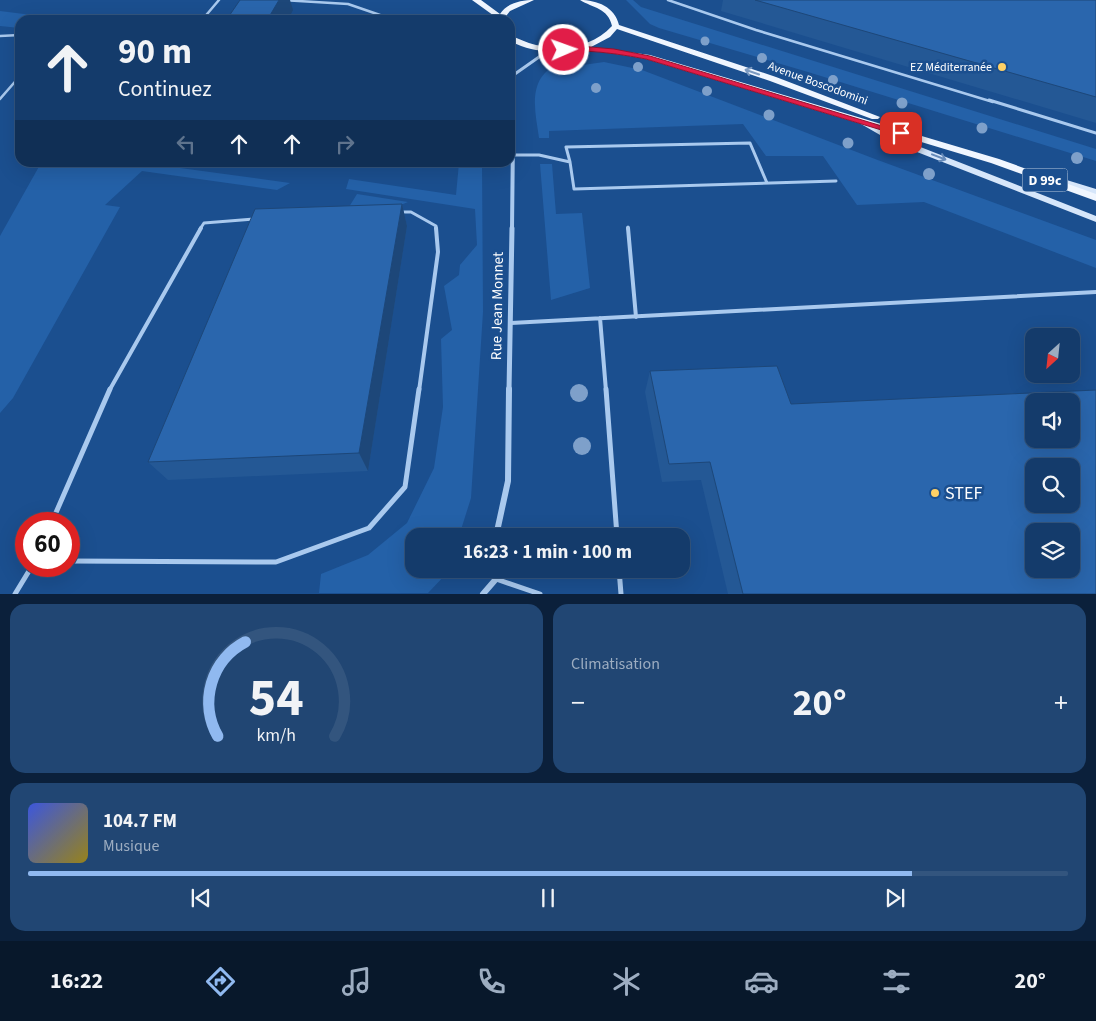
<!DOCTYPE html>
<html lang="fr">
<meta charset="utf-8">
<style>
body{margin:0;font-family:"Source Sans 3",sans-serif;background:#214673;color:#f1f3f6;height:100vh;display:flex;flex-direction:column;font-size:19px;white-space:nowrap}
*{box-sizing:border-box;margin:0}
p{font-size:16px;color:#9dadc1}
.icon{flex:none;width:28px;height:28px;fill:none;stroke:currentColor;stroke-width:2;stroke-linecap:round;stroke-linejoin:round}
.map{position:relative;height:594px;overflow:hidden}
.drawer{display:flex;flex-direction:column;gap:10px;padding:10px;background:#0b203b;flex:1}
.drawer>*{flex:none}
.guide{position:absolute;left:15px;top:15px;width:500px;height:152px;border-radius:15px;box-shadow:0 5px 20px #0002,0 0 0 1px #33557e;background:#143b6b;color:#f1f3f6;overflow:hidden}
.needle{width:32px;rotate:207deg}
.buttons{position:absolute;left:1025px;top:328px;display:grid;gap:10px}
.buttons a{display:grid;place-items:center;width:55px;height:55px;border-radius:10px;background:#143b6b;box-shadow:0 5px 20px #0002,0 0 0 1px #33557e;font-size:25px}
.speed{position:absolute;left:15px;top:512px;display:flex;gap:10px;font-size:25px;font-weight:700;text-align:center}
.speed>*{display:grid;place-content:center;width:65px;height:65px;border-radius:50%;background:#143b6b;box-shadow:0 5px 20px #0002,0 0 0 1px #33557e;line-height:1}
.speed .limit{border:8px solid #d22;background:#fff;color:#111}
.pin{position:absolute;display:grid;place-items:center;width:42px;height:42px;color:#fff;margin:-21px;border-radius:10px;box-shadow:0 2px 8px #0006}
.me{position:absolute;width:55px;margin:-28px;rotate:88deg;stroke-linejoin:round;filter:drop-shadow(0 0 4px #0008)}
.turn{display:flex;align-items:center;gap:18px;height:105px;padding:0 20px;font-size:22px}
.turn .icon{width:65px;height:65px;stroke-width:2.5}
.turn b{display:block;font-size:35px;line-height:42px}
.lanes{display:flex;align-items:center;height:48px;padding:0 20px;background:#0003;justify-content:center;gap:25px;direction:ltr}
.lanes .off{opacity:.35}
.big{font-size:38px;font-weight:700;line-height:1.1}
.drawer .tile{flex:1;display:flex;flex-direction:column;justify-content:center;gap:8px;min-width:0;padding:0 18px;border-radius:15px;background:#214673}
.drawer .dial{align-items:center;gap:0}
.dial svg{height:130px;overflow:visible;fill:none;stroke:#33557e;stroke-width:7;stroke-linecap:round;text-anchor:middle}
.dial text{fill:#f1f3f6;stroke:none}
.song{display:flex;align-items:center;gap:15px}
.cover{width:60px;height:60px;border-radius:8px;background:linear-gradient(135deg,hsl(230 70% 55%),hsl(50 70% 35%))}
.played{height:5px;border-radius:2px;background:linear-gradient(90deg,#90b9f0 85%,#33557e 85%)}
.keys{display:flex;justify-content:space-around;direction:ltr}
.heat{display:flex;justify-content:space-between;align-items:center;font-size:28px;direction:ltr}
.drawer .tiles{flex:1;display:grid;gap:10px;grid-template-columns:1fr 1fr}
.tile:last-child{grid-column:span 2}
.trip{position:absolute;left:405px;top:528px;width:285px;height:50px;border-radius:15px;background:#143b6b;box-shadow:0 5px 20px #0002,0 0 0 1px #33557e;font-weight:700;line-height:50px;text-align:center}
.dock{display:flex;height:80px;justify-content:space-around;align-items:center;background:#08182b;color:#9dadc1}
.dock .icon{width:35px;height:35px}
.dock .active{color:#90b9f0}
.dock b{font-size:22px;color:#f1f3f6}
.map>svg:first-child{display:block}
.green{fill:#2461a8}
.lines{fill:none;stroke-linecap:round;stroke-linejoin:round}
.lane-far3{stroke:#a9c9ee;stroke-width:2.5}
.lane-far2{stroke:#a9c9ee;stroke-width:3}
.lane-far1{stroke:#a9c9ee;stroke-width:4}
.lane{stroke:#a9c9ee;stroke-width:5}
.street-far3{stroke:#a9c9ee;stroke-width:3}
.street-far2{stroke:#a9c9ee;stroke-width:4}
.street-far1{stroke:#a9c9ee;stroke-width:5}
.street{stroke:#a9c9ee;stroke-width:6}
.secondary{fill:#d6e6fa;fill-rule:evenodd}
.primary{fill:#f0f6ff;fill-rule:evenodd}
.tree{fill:#7ea0ca}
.wall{fill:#245895}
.shaded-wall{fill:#1d4779}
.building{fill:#2a66ad;stroke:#1d4779;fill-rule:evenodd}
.oneway{stroke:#7b9ac1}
.oneway2{stroke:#668bba}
.route{fill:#e11d48;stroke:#92132f}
.poi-dot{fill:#ffd166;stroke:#1b4f8f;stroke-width:2}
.labels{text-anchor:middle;stroke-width:5;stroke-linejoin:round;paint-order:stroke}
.far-poi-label{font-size:12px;fill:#fff;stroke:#1b4f8f;text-anchor:end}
.far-street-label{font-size:12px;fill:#fff;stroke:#1b4f8f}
.shield{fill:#1b4f8f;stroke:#bbcadd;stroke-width:1}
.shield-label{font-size:14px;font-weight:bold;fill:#fff}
.street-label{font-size:15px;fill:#fff;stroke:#1b4f8f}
.near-poi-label{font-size:18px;fill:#fff;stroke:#1b4f8f;text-anchor:start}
</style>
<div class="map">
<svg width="1096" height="594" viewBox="0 0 1096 594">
<rect width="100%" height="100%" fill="#1b4f8f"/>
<path class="green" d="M626,0H633L641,7L1096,149V161L808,72L659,28L650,24Z
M0,11L72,20H20V28L0,26Z
M604,62L642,70L875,159L1096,240V268L924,202L857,205L823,156H766L743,124L549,131V138H539C536,115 528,87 548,70Z
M41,163H143L290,183L277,190L142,171L105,205L120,207L13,398L0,413V236Z
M459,163H482L483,312L471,498L459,536H414V569H449L448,572L428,593H319L321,574L368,555L407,523L434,468L443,407L441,339L452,330L444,286L459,275L460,265L477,245L475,209L346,189L349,179L456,195Z
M540,164H552L556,214L582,213L590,288L551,300Z
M357,194L408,202L398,206L349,207Z"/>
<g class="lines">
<path class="lane-far3" d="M282,0L348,4L380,15
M668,0L756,30L993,102
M379,15L388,20
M202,20L219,0
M0,36L20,35
M0,99L20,76"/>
<path class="lane-far2" d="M989,100L1096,133
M512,155H539L570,162L574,189L836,181
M570,162L566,147L750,143L767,183
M399,212H411L436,226V229
M628,227V229
M200,229L204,223L254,219"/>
<path class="lane-far1" d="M628,228L636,317
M600,318L606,391
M511,323L1096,292
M109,391L201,228
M419,391L438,252L436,228"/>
<path class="lane" d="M606,389L617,536
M51,524L110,389
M69,561L276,562L369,528L405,487L419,389
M619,569L621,594
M496,579L540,594
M15,594L32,566"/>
<path class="street-far3" d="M512,76L549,50
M511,102L514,41"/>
<path class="street-far2" d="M510,100L513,136L512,229"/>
<path class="street-far1" d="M509,391L512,228"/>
<path class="street" d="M496,536L508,481L509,389
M483,594L496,579V569"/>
<path class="secondary" d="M861,120H867L900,139L1096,216V222L894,143L861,124Z
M1047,174L1096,189V195L1044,179L1043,177Z"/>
<path class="primary" d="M472,0H481L500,14C507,3 521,0 534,0L510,11L503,20H495L497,18Z
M580,0C597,0 615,7 619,25L776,77L880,117L878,119H872L770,81L617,29L610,37L591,47L650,55L999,159L1096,194V201L991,163L646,59C624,55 602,51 579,50C552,50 537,55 510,41V36C519,38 526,43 536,45C563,51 593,47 612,26C608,8 593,8 580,0Z"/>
</g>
<g class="tree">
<circle cx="705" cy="41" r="4.5"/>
<circle cx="762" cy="58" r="5"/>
<circle cx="638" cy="67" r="5"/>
<circle cx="833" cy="80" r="5"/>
<circle cx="596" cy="88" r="5"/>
<circle cx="707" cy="91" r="5"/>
<circle cx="902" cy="103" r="5.5"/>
<circle cx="769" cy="115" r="5.5"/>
<circle cx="982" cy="128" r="5.5"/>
<circle cx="848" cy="143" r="5.5"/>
<circle cx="1077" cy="158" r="6"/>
<circle cx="929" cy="174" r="6"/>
<circle cx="579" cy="393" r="9"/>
<circle cx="582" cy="446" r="9"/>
</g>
<path class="wall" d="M723,0H1096V123L721,11Z
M257,162H289L287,167Z
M402,204L407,226L368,471L168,480L148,462Z
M650,371L791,404L1096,594H728L701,480L662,482L645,392Z"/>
<path class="shaded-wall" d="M279,0H290L293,10L288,20L269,17Z
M402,204L407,226L368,471L359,453Z"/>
<path class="building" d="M240,0H279L269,17L372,15L370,20H182L227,19Z
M755,0H1096V97Z
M402,204L359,453L148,462L255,209Z
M777,366L791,404L1096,390V594H743L710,462L669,464L650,371ZM1034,401H1071V439H1034ZM1034,466H1071V504H1034ZM1034,531H1071V569H1034Z"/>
<defs><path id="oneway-shaft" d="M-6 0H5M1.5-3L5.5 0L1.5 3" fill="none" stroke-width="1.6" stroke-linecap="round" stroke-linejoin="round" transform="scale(1.25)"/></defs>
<use class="oneway" href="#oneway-shaft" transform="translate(752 72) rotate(-161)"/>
<use class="oneway2" href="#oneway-shaft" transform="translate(939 157) rotate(21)"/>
<path class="route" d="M579,46L614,49L650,56L905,133L898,135L646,59C625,55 605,52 584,51C576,50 567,54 561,50Z"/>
<g class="poi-dot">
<circle cx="1002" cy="67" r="5"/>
<circle cx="935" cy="493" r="5"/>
</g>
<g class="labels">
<g class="far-poi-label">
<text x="992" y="71">EZ Méditerranée</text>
</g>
<g class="far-street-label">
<text transform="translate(818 83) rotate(20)" y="4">Avenue Boscodomini</text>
</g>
<rect class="shield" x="1022.5" y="168.5" width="45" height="23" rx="4"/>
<g class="shield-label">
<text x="1045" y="185">D 99c</text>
</g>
<g class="street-label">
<text transform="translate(497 306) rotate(-89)" y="5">Rue Jean Monnet</text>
</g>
<g class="near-poi-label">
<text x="945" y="499">STEF</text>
</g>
</g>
</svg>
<div class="buttons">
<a><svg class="needle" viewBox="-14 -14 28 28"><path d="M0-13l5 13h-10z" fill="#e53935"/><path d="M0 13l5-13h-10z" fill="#9dadc1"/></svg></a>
<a><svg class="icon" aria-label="sound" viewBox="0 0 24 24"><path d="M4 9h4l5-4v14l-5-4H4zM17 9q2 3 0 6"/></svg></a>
<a><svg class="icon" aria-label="search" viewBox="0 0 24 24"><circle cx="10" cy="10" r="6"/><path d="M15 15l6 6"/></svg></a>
<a><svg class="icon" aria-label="layers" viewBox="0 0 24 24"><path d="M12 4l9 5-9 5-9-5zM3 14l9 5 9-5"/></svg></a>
</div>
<div class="speed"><div class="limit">60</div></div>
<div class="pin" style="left:901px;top:133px;background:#d93025"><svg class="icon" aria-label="arrive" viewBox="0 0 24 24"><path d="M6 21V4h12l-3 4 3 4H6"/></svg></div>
<svg class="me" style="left:564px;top:50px" viewBox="-20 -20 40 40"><circle r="17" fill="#e11d48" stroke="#fff" stroke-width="3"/><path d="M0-11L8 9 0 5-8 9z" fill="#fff"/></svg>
<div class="trip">16:23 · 1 min · 100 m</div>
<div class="guide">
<div class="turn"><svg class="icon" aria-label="ahead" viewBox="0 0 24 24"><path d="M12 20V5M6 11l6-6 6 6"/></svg><div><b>90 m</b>Continuez</div></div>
<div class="lanes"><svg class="icon off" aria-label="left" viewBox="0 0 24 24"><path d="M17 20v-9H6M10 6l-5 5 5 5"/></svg><svg class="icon" aria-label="ahead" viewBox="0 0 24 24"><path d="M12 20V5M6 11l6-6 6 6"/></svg><svg class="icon" aria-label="ahead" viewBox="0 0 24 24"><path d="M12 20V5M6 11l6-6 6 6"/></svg><svg class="icon off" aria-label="right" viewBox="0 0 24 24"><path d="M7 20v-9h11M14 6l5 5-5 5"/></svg></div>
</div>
</div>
<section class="drawer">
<div class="tiles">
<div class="tile dial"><svg viewBox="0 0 100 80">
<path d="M14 69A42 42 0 1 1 86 69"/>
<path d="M14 69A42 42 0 0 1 31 11" stroke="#90b9f0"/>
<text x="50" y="56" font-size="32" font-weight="700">54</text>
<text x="50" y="72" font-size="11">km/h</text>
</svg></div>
<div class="tile"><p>Climatisation</p>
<div class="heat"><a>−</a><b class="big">20°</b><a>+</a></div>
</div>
<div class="tile">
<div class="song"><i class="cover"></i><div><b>104.7 FM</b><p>Musique</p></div></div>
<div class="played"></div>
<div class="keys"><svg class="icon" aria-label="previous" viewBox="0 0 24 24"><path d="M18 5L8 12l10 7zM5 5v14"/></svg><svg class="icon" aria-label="pause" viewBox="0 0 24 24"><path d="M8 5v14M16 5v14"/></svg><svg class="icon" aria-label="next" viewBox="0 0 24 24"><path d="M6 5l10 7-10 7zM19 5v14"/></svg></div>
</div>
</div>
</section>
<nav class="dock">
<b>16:22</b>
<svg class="icon active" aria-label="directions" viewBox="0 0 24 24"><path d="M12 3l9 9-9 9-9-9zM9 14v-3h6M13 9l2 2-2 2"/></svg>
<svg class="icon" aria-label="music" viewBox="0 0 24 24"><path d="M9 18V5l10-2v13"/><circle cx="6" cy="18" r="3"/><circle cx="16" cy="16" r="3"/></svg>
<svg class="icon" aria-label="phone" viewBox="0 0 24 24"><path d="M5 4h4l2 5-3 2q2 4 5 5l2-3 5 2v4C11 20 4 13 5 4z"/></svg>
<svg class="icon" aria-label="climate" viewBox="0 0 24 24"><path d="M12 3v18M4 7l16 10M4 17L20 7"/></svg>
<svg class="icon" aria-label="car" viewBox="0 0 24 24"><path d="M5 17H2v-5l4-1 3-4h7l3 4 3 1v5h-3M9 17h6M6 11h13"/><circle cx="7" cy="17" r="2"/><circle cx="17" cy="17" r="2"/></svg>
<svg class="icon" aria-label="filters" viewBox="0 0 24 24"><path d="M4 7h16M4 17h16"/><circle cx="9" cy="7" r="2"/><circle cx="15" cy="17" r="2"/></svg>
<b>20°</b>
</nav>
